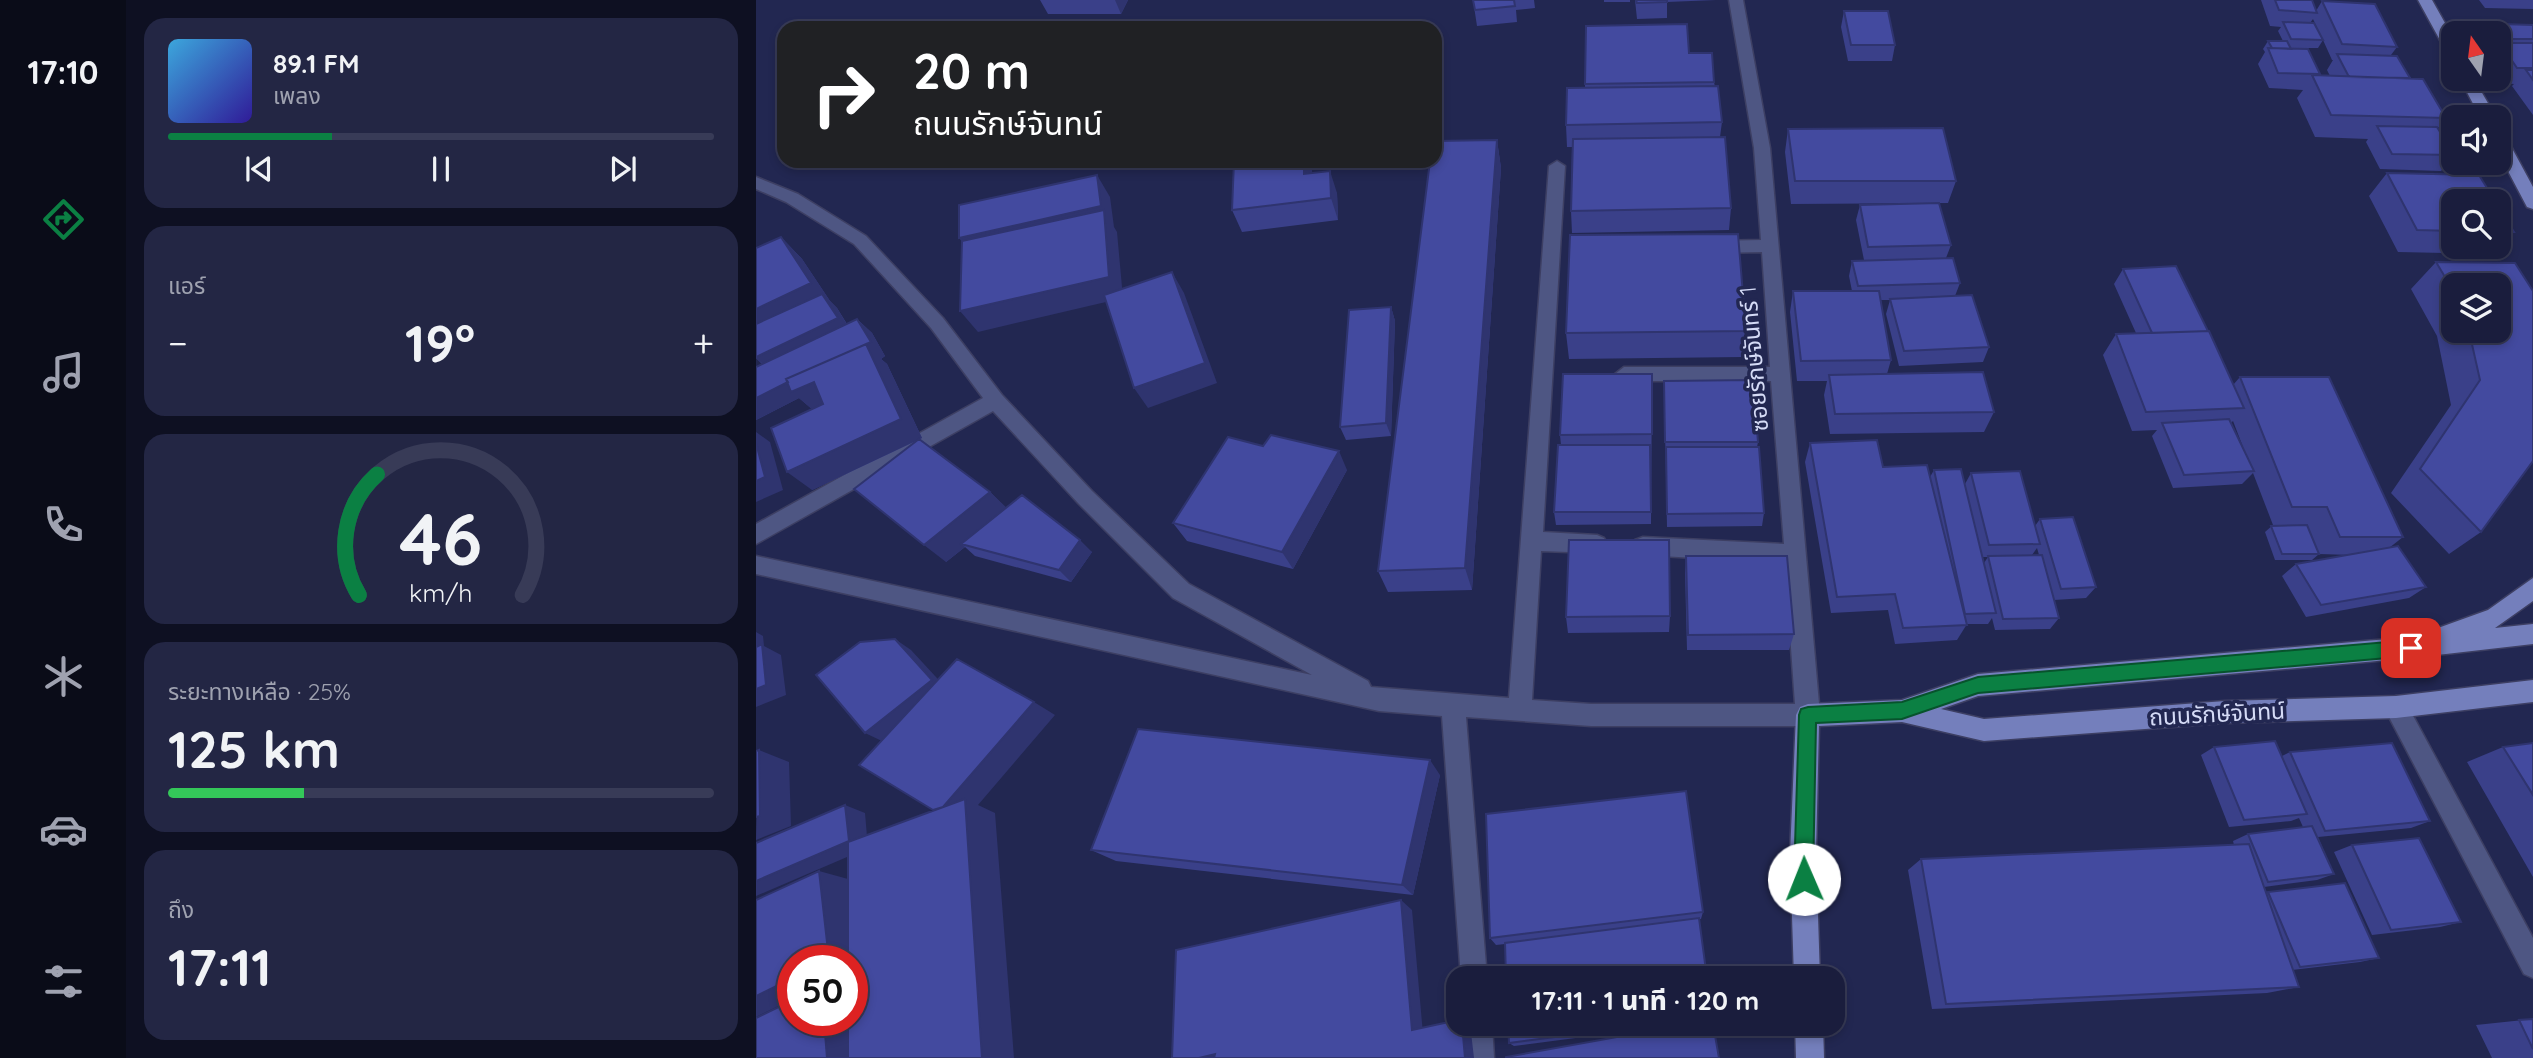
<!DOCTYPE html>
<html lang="th">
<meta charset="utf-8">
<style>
body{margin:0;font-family:Quicksand,"Noto Sans Thai",sans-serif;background:#232644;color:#f1f3f6;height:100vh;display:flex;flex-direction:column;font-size:26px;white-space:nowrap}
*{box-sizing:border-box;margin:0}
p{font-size:23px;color:#9fa2b0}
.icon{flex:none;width:38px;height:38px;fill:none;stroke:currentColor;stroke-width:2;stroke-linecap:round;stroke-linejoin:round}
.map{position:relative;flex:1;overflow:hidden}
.panel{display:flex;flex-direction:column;gap:18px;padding:18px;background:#0e1022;width:630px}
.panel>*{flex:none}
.guide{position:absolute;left:21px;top:21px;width:665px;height:147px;border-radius:21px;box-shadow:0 4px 10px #0003,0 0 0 2px #383b57;background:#202124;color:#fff;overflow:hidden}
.needle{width:46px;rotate:346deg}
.buttons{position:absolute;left:1685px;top:21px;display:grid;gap:14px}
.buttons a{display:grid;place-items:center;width:70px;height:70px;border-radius:14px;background:#1a1d3d;box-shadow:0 4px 10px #0003,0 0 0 2px #383b57;font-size:35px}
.speed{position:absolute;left:21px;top:945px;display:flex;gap:14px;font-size:35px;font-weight:700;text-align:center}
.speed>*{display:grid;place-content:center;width:91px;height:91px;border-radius:50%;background:#1a1d3d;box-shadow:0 4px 10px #0003,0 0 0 2px #383b57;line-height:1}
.speed .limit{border:10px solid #d22;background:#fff;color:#111}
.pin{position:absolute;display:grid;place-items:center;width:60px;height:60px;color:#fff;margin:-30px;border-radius:14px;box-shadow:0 4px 10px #0006}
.me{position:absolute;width:77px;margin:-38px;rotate:359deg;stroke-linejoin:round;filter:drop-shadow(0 0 5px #0008)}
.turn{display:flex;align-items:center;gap:24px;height:147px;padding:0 21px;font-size:32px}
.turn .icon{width:91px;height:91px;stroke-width:2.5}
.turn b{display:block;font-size:49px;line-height:60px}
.big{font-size:52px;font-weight:800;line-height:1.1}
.panel .card{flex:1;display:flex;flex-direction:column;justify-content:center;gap:10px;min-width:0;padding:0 24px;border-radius:21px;background:#232644}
.panel .dial{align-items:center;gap:0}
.dial svg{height:182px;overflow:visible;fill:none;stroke:#383b57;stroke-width:7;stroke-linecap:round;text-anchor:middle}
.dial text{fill:#f1f3f6;stroke:none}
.song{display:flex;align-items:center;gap:21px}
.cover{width:84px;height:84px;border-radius:10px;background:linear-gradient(135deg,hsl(200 70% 55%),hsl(250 70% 35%))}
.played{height:7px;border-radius:4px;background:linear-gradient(90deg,#0b8043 30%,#383b57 30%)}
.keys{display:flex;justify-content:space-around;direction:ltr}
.heat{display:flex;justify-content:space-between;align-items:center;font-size:38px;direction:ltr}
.charge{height:10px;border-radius:5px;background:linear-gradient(90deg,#34c759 25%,#383b57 0)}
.trip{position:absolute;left:690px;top:966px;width:399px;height:70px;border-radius:21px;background:#1a1d3d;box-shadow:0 4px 10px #0003,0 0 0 2px #383b57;font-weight:800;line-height:70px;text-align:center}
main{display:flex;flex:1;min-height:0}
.tab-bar{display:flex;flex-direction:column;width:126px;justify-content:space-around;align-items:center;background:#0a0c18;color:#9fa2b0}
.tab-bar .icon{width:49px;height:49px}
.tab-bar .on{color:#0b8043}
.tab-bar b{font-size:32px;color:#f1f3f6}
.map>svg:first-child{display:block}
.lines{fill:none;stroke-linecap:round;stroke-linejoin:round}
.minor-casing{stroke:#3d3f63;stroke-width:3}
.major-casing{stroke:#3d3f63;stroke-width:3}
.minor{fill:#4e5683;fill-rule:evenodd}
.major{fill:#747fbc;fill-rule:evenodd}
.wall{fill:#3a4089;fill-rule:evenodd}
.shaded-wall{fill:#2f346f}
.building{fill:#434a9f;stroke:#2f346f;stroke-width:2}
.route{fill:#0b8043;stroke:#07532c;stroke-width:2}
.labels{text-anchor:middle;stroke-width:7;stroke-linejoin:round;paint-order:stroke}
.street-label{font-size:23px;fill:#d5dbf6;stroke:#222751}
</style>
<main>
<nav class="tab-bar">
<b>17:10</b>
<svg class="icon on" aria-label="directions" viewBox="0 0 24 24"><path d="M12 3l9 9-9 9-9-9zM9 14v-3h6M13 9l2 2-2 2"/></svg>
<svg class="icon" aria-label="music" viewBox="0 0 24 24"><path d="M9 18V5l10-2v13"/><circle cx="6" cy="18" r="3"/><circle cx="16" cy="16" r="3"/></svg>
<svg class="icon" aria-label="phone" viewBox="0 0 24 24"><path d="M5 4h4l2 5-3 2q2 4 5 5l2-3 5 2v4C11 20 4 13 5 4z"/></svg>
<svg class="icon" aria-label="climate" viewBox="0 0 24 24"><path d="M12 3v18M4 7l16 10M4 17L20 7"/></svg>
<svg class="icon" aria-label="car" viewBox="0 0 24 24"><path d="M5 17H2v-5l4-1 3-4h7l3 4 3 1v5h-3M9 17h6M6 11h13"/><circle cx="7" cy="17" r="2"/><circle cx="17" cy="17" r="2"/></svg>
<svg class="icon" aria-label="filters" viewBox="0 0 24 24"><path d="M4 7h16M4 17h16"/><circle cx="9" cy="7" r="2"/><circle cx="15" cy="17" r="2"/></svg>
</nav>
<section class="panel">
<div class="card">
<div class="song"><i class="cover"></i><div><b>89.1 FM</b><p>เพลง</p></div></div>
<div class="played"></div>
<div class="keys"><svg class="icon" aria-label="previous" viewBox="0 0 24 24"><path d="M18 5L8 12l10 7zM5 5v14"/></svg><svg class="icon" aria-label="pause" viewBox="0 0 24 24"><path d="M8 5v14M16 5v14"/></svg><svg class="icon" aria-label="next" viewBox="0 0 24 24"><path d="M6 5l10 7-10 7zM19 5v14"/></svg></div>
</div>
<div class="card"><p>แอร์</p>
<div class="heat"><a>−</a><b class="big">19°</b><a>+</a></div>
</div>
<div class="card dial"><svg viewBox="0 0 100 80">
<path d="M14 69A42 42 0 1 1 86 69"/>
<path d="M14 69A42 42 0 0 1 22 16" stroke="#0b8043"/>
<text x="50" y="56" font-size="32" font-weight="700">46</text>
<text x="50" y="72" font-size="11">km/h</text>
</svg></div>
<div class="card"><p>ระยะทางเหลือ · 25%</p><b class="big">125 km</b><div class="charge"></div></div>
<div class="card"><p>ถึง</p><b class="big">17:11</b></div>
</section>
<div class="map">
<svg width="1777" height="1058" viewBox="0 0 1777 1058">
<rect width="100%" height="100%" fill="#222751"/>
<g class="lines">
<g class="minor-casing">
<path id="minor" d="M973,0H987L1014,148L1064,715L1060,723L1052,726H835L710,717L731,978H705L686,716L623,711L0,574V556L556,675L417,598L322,503L237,411L0,544V524L227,398L175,328L98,244L30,202L0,189V177L42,194L110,236L187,318L246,395L336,491L433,584L612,681L615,687L753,698L793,166L801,161L809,166L787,532L841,535L848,538L852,544L848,550L841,553L785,551L776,700L835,704H1039L1029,563L887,555L879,552L876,546L879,540L887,537L1028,544L1015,381H868L859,374L868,367H1014L1006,252L956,253L947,247L956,241L1005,240L998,148Z
M1640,696L1648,699L1777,938V978L1768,974L1632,715L1628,707L1632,699Z
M708,1024H736L738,1058H710Z"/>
</g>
<g class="major-casing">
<path id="major" d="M1662,0H1676L1698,39V57L1691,53Z
M1704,79H1718L1740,117H1724Z
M1743,134L1751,139L1777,187V209L1771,207L1743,154Z
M1777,578V601L1739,628L1777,624V644L1655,658L1222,696L1185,709L1228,719L1469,701L1640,696L1777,680V702L1640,718L1469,723L1228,741L1146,722L1063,726L1060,854L1064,978H1038L1034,854L1040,715L1044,707L1052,704L1146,700L1222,674L1679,635L1682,628L1732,610Z
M1039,1024H1067L1068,1058H1040Z"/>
</g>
<use href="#minor" class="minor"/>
<use href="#major" class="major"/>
</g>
<path class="wall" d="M284,0H372L365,14H292Z
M717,0H778L779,8L760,10L761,22L721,26Z
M848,0H874V2H848Z
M879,0H960L911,2V18L881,19Z
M1505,0H1556L1560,11L1566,1L1641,47L1635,55L1690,118L1682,128L1698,156L1685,171L1624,169L1610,142L1612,139L1559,137L1541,98L1547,90L1513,88L1502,64L1509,52L1507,49L1512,41H1527L1522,31L1525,27L1514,26ZM1557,19L1566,38L1554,23ZM1567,40L1576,60H1577L1571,70L1574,76H1563L1564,74L1535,48H1562Z
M1723,0H1777V9L1729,8Z
M1088,11L1139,45L1136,61H1092L1085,27Z
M1745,24L1777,25V115L1756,86L1758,84L1748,83L1743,76V33H1738Z
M933,53L958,82L966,122L964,137L975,208L973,230L816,233L815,211L816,147H811L810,125L829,88V84Z
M1032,129L1200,181L1192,203L1035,204L1029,152Z
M741,140L745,168L716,590L632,592L622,571Z
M548,161H553L556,167V173L581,193L582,220L486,232L476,210Z
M1631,173L1698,201V247H1743V208L1758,232L1736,254L1642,252L1613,196Z
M1104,205L1195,245L1190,258L1204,283L1199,296L1233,347L1227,362L1143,366L1130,314L1134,300H1125L1135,360L1131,374L1238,412L1228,432L1074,434L1068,395L1071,381H1041L1034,312L1037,291H1096L1093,276L1096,261L1108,260L1100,220Z
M25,237L46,259L74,301L81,308L91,324L101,319L116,333L129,356L125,359L131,364L166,438L164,439L234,492L250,508L336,552L315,582L219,556L209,547L190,562L162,440L56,490V409L43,398L0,420V367L6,364L0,358Z
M1680,262L1777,291L1725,532L1693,554L1635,493L1695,405L1681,336L1655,289ZM1698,285L1743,331H1698Z
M1367,269L1477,385L1484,377L1647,537L1633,548L1670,587L1653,598L1550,617L1526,576L1540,564L1596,555L1563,554L1556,560H1519L1509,532L1517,525L1497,473L1486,484L1417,488L1396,436L1401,430L1376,431L1347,355L1360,334L1380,333L1358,284ZM1477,421L1487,447L1475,423Z
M635,307L639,321L635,436L590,440L584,427Z
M990,331L987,357L813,359L810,333Z
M896,374L895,524L800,525L798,512L805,445L804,435Z
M908,381L1002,442L1001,447L1008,513L1006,526L911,527Z
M1054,443L1127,467L1174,477L1178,470L1209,484L1215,473L1279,526L1284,519L1340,587L1330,598L1298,600L1303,618L1294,629L1239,630L1236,618L1232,624H1211L1201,640L1139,644L1132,610L1075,613L1049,462ZM1281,548L1283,555H1276ZM1226,557H1232L1228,563Z
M591,470L537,569L431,541L417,523Z
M930,556L1038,634L1033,650H931L929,573Z
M914,616L913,632L812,633L810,617Z
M1777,743V877L1711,762L1747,747Z
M1458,747L1526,756L1534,752L1674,821L1655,828L1562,837L1578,874L1561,880L1508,887L1510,893L1512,892L1623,958L1604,962L1536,970L1543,987L1511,993L1176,1009L1152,870L1165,859L1478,845L1477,841L1492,834L1547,827L1543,818L1535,821L1473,827L1445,755Z
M684,775L657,895L360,861L335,850Z
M1596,845L1705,922L1684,927L1616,935L1578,852Z
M947,912L945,919L749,944L740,945L734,938Z
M1777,1019V1058H1736L1720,1025Z
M752,1024H927L758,1046L753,1043Z"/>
<path class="shaded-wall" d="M359,0H372L365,14Z
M741,140L745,168L716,590L709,568Z
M548,161H553L556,167V196L548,174Z
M574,171L581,193L582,220L575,198Z
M341,175L354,197L358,227L361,232L367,298L222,332L204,311L220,260L203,238Z
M25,237L46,259L74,301L81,308L96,333L16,372L0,358V309Z
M416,272L428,293L461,383L392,408L378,388Z
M635,307L639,321L635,436L630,423Z
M101,319L116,333L129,356L125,359L131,364L166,438L56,490L31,472L145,419L81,402L59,412L43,398L0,420V398Z
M0,432L14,442L27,490L0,502Z
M583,451L591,470L537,569L526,552Z
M234,492L253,510L205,544L209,547L190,562L168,545Z
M324,540L336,552L315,582L303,570Z
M0,632L7,636L8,646L25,655L30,695L0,707Z
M139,639L155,650L192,690L128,742L109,733Z
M278,702L299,715L222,805L239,813L258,1058H226L182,813Z
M3,750L33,762L35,826L0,840Z
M674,760L684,775L657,895L646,885Z
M89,805L109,813L112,848L0,896V881Z
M63,871L92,879L96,961H72Z
M645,900L656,910L667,1034L656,1030Z
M37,978V999L0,1017V996Z
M68,1020H96L104,1058H71Z
M706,1024H714L718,1058H709Z
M459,1054L476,1058H443Z"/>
<path class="building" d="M717,0H758L759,6L719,10Z
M880,0H911V2L881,3Z
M1519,0H1556L1561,13L1523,10Z
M1566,1L1619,4L1641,47L1586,44Z
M1088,11H1132L1139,45H1095Z
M1527,22L1558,23L1567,40L1535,39Z
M931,24L933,53H956L958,82L829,84L830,26Z
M1745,24L1777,25V39H1756Z
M1512,41H1531L1535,49L1516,48Z
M1744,43H1777V68H1761Z
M1512,48L1552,49L1564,74L1522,73Z
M1581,54L1641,56L1654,78L1593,77Z
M1770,70H1777V80Z
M1556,75L1667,79L1690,118L1575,115Z
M962,86L966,122L810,125L811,88Z
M1621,126L1681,127L1698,155L1636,154Z
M1187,128L1200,181H1039L1032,129Z
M969,137L975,208L815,211L817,139Z
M741,140L709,568L622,571L674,161H679V141Z
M478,161H548V174L574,171L575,198L476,210Z
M1631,173L1723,175L1739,201H1698V231L1661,230Z
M341,175L345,206L203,238V205Z
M1183,203L1195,245L1112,247L1104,205Z
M1743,208L1758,232H1743Z
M348,210L353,277L204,311L206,241Z
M982,234L990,331L810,333L814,235Z
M25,237L55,283L0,309V248Z
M1197,258L1204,283L1102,286L1096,261Z
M1680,262L1759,263L1777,291V461L1725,532L1664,469L1724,380L1713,331H1743V285H1698V292Z
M1420,266L1452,331L1396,333L1367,269Z
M416,272L449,363L378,388L348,295Z
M1037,291H1123L1135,360L1045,361Z
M66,294L82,318L0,357V324Z
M1216,295L1233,347L1148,351L1134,299Z
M635,307L630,423L584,427L593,310Z
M101,319L115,342L30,379L32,382L0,398V367Z
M1453,331L1488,408L1390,412L1360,334Z
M110,344L145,419L31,472L15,428L67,404L58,382L35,392L30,379Z
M1227,372L1238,412L1079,414L1073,375Z
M807,374H896V434L804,435Z
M1484,377H1573L1647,537H1584L1571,507H1536Z
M997,380L1002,442H909L908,381Z
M1473,419L1498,471L1428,475L1406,423Z
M515,435L583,451L526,552L417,523L472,437L507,446Z
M163,439L234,492L168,545L98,489Z
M1121,440L1127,467L1171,465L1211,625L1147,628L1139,594L1081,597L1054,443Z
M0,443L9,477L0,481Z
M802,445H894L895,512H798Z
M910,447H1003L1008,513L911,514Z
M1205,469L1240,613L1209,614L1178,470Z
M1264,471L1284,544L1233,545L1215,473Z
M266,495L324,540L303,570L205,544Z
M1317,517L1340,587L1305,589L1284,519Z
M1551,525L1563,554H1526L1515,526Z
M813,540H913L914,616L810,617Z
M1642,546L1670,587L1565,605L1540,564Z
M1286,555L1303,618L1247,619L1232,556Z
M930,556H1031L1038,634L932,635Z
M139,639L176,680L109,733L60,675L104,642Z
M6,644L10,685L0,689V647Z
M201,659L278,702L187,807L177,810L103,765Z
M382,729L674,760L646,885L335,850Z
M1519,741L1551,814L1488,820L1458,747Z
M1636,743L1674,821L1569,831L1534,752Z
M1777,743V795L1747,747Z
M3,750L4,816L0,817V751Z
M930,791L947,912L734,938L730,814Z
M209,799L226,1058H92V1020H96V961H92V842Z
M89,805L93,841L0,881V843Z
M1556,826L1578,874L1512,882L1492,834Z
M1663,838L1705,922L1635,930L1596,845Z
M1493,844L1543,987L1190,1004L1165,859Z
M63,871L73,960L37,961V978L0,996V900Z
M1589,883L1623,958L1544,967L1512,892Z
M645,900L656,1030L702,1020V1024H706L709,1058H458L459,1054L443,1058H416L420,950Z
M943,918L951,978H750L749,943Z
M37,1000V1020H68L71,1058H0V1018Z
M1777,1019V1049L1763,1020Z
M752,1024H900L753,1043Z
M933,1024H957L963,1058H750V1057Z"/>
<path class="route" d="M1655,640L1664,648L1655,656L1222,693L1146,719L1060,723L1057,879L1054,886L1048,889L1041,886L1038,879L1043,715L1045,709L1052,707L1146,702L1222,677Z"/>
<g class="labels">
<g class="street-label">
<text transform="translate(998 359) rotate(-95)" y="8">ซอยรักษ์จันทร์ 1</text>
<text transform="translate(1461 714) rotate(-3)" y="8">ถนนรักษ์จันทน์</text>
</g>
</g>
</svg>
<div class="buttons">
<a><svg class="needle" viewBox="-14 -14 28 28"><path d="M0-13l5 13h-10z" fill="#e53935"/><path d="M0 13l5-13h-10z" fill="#9fa2b0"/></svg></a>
<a><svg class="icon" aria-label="sound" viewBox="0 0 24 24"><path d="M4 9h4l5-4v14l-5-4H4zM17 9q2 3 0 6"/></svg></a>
<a><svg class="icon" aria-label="search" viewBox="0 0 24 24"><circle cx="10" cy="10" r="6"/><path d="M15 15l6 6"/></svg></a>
<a><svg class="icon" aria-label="layers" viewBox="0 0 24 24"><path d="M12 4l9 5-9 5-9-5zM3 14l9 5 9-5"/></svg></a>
</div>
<div class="speed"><div class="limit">50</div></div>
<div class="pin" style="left:1655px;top:648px;background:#d93025"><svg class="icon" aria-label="arrive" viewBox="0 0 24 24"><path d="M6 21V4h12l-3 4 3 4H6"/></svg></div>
<svg class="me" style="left:1048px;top:879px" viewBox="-20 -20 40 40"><circle r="19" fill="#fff"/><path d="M0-13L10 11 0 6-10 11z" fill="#0b8043"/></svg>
<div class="trip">17:11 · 1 นาที · 120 m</div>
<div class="guide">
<div class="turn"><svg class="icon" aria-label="right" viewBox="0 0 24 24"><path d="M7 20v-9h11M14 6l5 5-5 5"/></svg><div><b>20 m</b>ถนนรักษ์จันทน์</div></div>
</div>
</div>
</main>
